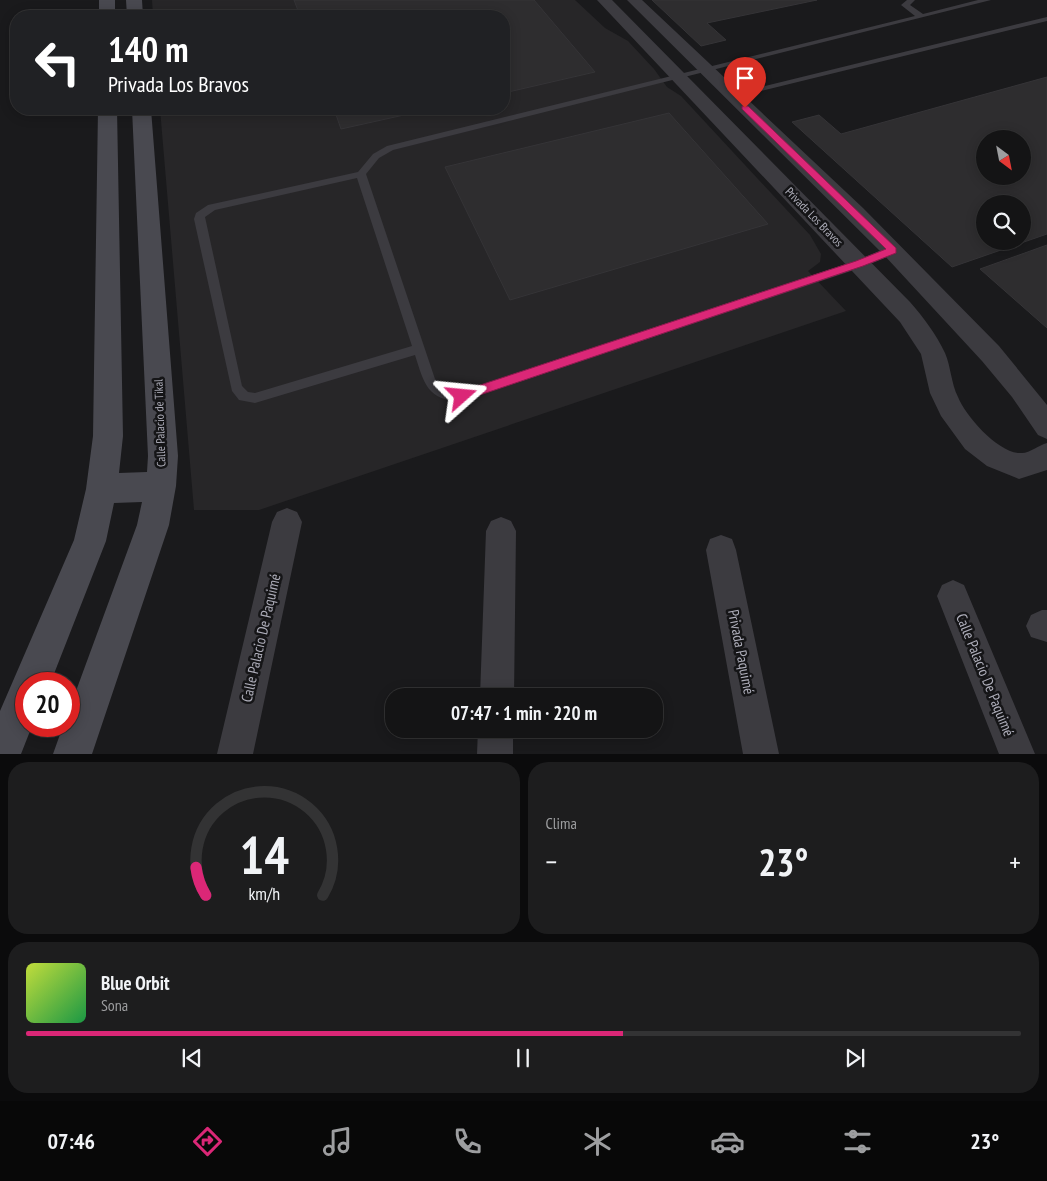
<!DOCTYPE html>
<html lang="es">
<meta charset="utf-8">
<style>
body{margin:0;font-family:"PT Sans Narrow",sans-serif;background:#1d1d1e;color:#f1f3f6;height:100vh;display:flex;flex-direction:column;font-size:19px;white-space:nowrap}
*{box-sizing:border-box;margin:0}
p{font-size:16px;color:#9d9ea0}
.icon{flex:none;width:28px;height:28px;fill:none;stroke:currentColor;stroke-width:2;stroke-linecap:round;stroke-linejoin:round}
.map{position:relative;height:754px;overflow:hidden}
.drawer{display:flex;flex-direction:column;gap:8px;padding:8px;background:#0b0b0c;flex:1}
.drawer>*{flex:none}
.top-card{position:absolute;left:10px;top:10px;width:500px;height:105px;border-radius:20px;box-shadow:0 2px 12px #0003,0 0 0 1px #333334;background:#202124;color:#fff;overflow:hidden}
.needle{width:32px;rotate:148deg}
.controls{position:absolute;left:976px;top:130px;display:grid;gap:10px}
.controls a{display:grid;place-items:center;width:55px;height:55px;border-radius:50%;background:#141415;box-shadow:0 2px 12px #0003,0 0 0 1px #333334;font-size:25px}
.speed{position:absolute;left:15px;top:672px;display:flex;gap:10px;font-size:25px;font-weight:700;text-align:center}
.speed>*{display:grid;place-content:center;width:65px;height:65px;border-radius:50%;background:#141415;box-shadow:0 2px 12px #0003,0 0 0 1px #333334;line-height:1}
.speed .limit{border:8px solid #d22;background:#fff;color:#111}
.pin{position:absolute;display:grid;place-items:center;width:42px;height:42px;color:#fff;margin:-51px -21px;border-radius:50% 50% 50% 0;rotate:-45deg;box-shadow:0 0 5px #0007}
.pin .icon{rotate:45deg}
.me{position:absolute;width:55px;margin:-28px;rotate:72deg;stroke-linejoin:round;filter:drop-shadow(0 0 4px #0008)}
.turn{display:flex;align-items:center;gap:18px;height:105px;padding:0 15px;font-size:22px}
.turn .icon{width:65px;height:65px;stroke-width:2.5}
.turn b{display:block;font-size:35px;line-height:42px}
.big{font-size:38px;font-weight:700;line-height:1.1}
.drawer .tile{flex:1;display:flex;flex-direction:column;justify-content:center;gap:8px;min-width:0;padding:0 18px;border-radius:20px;background:#1d1d1e}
.drawer .dial{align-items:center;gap:0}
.dial svg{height:130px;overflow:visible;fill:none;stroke:#333334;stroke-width:7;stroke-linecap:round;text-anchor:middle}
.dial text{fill:#f1f3f6;stroke:none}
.song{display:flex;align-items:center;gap:15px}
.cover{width:60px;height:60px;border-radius:8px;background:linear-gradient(135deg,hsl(70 70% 55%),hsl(140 70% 35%))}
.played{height:5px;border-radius:2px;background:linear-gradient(90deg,#db2777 60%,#333334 60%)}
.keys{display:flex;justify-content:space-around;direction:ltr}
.heat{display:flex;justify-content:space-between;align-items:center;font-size:28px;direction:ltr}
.drawer .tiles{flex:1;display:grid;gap:8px;grid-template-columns:1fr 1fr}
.tile:last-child{grid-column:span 2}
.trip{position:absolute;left:385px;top:688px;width:278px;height:50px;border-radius:20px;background:#141415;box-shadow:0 2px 12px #0003,0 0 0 1px #333334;font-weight:700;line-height:50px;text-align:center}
.menu{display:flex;height:80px;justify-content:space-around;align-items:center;background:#080808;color:#9d9ea0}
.menu .icon{width:35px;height:35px}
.menu .selected{color:#db2777}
.menu b{font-size:22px;color:#f1f3f6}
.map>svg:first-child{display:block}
.built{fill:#272628}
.building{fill:#2e2d2f;stroke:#353437;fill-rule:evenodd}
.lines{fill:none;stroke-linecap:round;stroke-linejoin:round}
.lane{fill:#3c3b40;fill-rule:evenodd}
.street{fill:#3c3b40;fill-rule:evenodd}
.secondary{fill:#494950;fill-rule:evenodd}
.route{fill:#db2777;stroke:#8e194d}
.labels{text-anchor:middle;stroke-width:5;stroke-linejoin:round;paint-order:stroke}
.street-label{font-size:12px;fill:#aeaeba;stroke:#151517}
.near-street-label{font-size:15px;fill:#aeaeba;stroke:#151517}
</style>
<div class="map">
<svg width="1047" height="754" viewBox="0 0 1047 754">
<rect width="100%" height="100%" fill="#1a1a1c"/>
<path class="built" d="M152,0H575L605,28L628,41L654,69L667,87L681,96L810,235L821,254L820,262L808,271L846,311L259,510H194L160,109H504V16H153Z"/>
<path class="building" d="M294,0H534L595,72L504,93V16H300Z
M652,0H817L707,23L726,40L701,46Z
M1047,77V234L952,267L792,122L819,115L841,134ZM985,139H1022V176H985ZM985,204H1022V241H985Z
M334,109H431L341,129Z
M669,113L768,224L510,300L445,167Z
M1047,245V328L980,269Z"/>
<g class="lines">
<path class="lane" d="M907,0H915L910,5L923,14L978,0H991L393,150L379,158L366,174L435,379C443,388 450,390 462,391L855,261L889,247H897L898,250L897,253L863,267L462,401C427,401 424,383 415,355L255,403L239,400L232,391L194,219L196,213L208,205L358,172L373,154L387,146L915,16L901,5ZM357,178L412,346L255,393L248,392L242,386L205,217L215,210Z
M1047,17V21L732,98L728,95Z"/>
<path class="street" d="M597,0H612L910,302C924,318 936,334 945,353C951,367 951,383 958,397C966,417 1000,455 1022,453C1030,453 1039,445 1047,443V470L1019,479L987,466L965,449L941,416L930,393L921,354L900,322Z
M627,0H642L863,208L999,346L1047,405V439L1038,435L1012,397L982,361L884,255Z
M287,508L297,512L302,522L253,754H217L272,522L277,512Z
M501,517L511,521L516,531L514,696H480L486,531L491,521Z
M721,535L732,539L736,550L779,754H743L706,550L710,539Z
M953,580L964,585L1035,754H999L937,596L942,585Z
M1042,610H1047V642L1031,637L1026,626L1031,615Z
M478,729H513V754H477Z"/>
<path class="secondary" d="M99,0H115V16H99Z
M126,0H142L143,16H127Z
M98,109H117L123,436L119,473L147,472L148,456L132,109H151L178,456L176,486L169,525L92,754H53L63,726H69V710L137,525L142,502L114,503L106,541L50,684H26V726H32L21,754H0V711L74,540L86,489L93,436Z"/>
</g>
<path class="route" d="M742,106H748L896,248V253L863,266L462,401L458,400V393L462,391L856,261L886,249L742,109Z"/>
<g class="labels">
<g class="street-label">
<text transform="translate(814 217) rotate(46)" y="4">Privada Los Bravos</text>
<text transform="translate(160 423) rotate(-92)" y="4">Calle Palacio de Tikal</text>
</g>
<g class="near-street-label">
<text transform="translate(261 638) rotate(-77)" y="5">Calle Palacio De Paquimé</text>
<text transform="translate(741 652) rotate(79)" y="5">Privada Paquimé</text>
<text transform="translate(985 675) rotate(68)" y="5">Calle Palacio De Paquimé</text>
</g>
</g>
</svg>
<div class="controls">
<a><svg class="needle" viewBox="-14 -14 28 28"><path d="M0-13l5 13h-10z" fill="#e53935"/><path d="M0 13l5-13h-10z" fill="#9d9ea0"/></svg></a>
<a><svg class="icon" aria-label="search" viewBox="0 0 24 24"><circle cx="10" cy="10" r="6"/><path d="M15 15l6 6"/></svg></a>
</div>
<div class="speed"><div class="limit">20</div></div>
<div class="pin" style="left:745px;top:108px;background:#d93025"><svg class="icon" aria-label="arrive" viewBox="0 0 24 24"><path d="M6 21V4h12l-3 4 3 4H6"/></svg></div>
<svg class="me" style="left:462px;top:396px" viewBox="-20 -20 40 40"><path d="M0-17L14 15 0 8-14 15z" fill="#db2777" stroke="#fff" stroke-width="4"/></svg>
<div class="trip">07:47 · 1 min · 220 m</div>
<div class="top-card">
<div class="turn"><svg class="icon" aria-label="left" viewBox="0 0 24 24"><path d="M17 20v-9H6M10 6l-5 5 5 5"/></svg><div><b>140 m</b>Privada Los Bravos</div></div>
</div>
</div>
<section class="drawer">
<div class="tiles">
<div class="tile dial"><svg viewBox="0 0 100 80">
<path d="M14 69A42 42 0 1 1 86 69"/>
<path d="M14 69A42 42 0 0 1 8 52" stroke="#db2777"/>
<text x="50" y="56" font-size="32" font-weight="700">14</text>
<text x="50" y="72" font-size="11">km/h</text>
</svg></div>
<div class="tile"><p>Clima</p>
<div class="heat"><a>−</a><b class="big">23°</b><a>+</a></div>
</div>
<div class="tile">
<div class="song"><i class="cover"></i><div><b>Blue Orbit</b><p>Sona</p></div></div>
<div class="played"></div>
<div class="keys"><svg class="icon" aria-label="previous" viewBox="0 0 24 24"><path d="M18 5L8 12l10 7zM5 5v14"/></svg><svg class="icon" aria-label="pause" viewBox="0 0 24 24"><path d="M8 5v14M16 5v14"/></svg><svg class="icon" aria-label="next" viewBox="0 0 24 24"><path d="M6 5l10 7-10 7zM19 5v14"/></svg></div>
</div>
</div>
</section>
<nav class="menu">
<b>07:46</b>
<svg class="icon selected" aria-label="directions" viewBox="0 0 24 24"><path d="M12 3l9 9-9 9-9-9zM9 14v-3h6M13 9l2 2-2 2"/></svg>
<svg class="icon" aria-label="music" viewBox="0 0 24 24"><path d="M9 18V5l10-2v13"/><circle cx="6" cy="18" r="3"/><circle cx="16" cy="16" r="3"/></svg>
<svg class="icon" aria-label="phone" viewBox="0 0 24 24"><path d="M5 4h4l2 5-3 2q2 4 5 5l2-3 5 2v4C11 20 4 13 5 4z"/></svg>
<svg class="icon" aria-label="climate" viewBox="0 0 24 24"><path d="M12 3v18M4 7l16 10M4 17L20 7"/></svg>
<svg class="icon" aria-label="car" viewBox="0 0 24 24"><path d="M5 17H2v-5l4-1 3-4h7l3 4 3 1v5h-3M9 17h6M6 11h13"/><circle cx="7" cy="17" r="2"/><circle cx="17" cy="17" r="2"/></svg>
<svg class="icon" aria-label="filters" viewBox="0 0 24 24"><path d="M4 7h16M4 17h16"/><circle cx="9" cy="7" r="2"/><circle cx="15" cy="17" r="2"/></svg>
<b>23°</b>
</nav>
